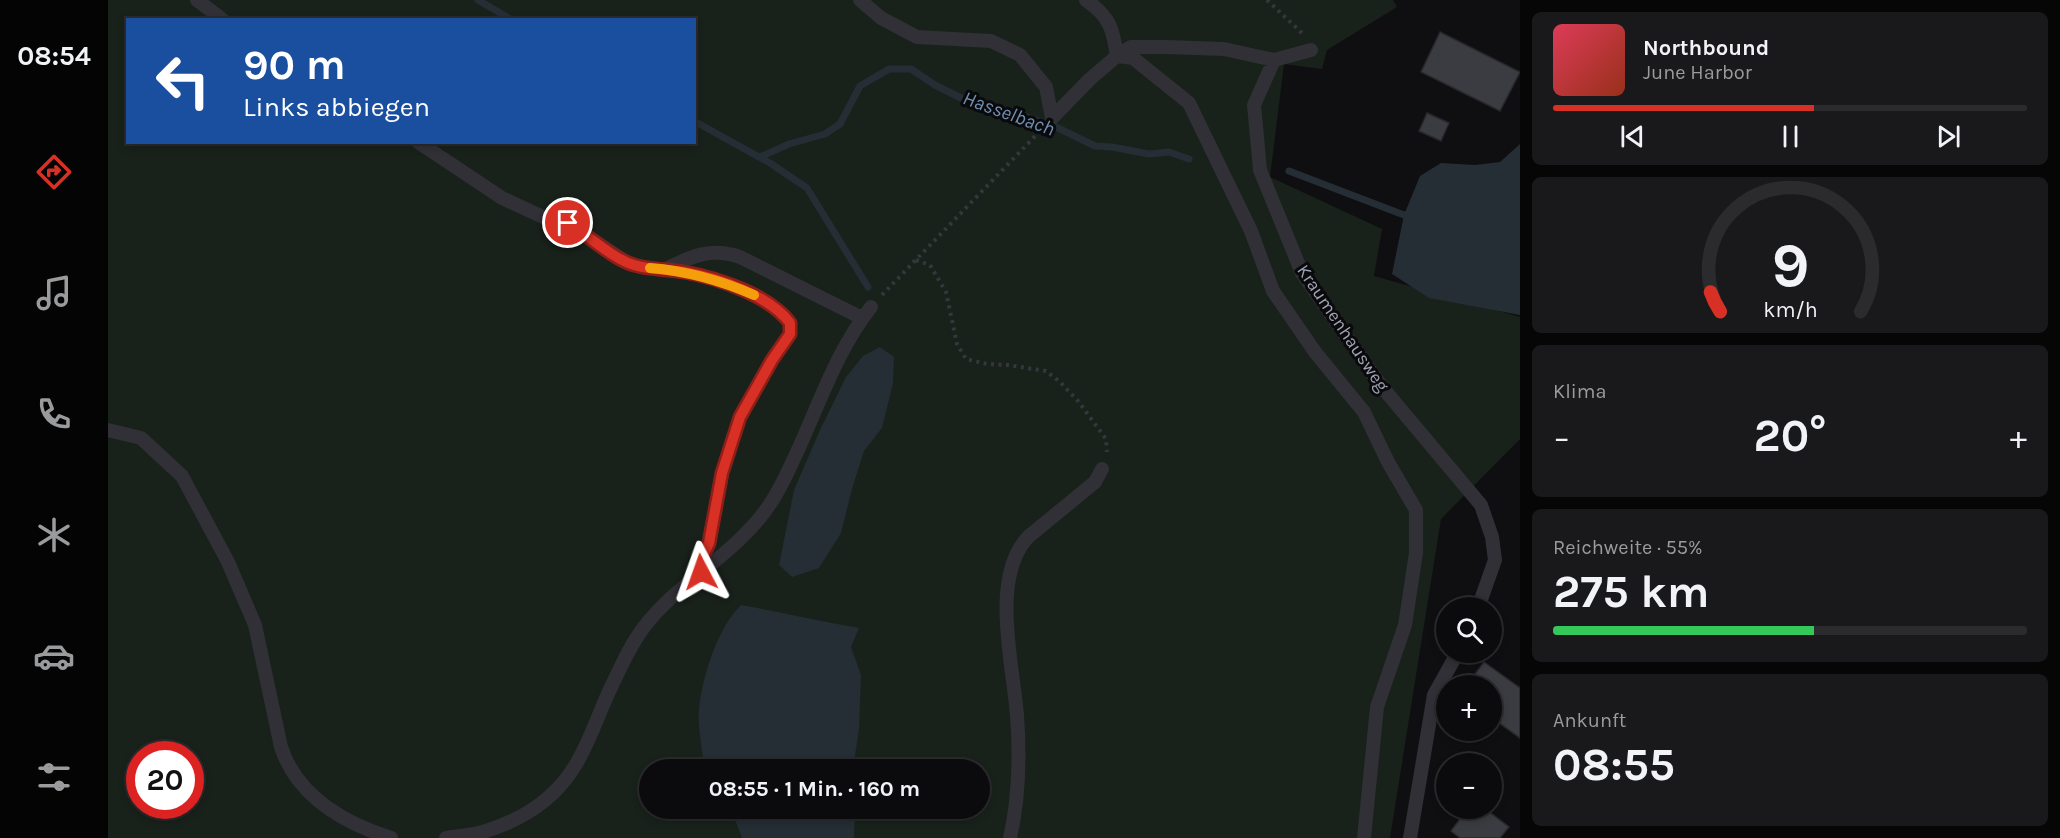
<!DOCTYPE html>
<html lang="de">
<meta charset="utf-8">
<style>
body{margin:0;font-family:Karla,sans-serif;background:#19191b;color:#f1f3f6;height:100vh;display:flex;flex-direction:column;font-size:22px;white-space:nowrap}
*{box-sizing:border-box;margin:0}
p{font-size:20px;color:#9a9b9d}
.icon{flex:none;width:33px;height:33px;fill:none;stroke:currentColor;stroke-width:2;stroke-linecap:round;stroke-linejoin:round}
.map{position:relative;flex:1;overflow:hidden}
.panel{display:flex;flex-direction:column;gap:12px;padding:12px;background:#060607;width:540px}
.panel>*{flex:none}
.hud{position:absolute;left:18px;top:18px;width:570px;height:126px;border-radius:0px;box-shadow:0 3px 9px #0003,0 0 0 2px #2b2b2e;background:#1a4fa0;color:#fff;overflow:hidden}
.tools{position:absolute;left:1328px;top:597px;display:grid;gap:12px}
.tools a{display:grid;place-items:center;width:66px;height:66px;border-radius:50%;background:#0b0b0d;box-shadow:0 3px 9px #0003,0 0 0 2px #2b2b2e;font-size:30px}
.speed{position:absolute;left:18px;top:741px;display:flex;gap:12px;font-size:30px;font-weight:700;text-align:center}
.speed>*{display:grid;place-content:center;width:78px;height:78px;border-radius:50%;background:#0b0b0d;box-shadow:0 3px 9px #0003,0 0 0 2px #2b2b2e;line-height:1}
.speed .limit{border:9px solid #d22;background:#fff;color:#111}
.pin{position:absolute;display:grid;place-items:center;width:51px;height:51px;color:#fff;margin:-26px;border:3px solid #fff;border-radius:50%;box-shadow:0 2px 6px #0007}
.me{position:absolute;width:66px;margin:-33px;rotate:356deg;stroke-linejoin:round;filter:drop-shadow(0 0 4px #0008)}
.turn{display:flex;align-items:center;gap:21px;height:126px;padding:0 18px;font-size:27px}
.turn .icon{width:78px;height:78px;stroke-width:2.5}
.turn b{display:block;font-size:42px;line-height:51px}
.big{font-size:45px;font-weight:700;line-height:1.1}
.panel .widget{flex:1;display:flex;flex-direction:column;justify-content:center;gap:9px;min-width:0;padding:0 21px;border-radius:9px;background:#19191b}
.panel .dial{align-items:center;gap:0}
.dial svg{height:156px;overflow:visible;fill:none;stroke:#2b2b2e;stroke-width:7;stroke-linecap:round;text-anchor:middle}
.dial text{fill:#f1f3f6;stroke:none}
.song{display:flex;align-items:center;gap:18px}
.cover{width:72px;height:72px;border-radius:9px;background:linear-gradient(135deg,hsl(350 70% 55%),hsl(10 70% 35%))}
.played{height:6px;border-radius:3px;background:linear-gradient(90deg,#d93025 55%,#2b2b2e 55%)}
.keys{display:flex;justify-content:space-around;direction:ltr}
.heat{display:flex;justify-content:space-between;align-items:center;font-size:33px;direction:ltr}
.charge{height:9px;border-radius:4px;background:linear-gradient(90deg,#34c759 55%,#2b2b2e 0)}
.trip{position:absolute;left:531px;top:759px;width:351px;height:60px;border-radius:30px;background:#0b0b0d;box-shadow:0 3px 9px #0003,0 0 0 2px #2b2b2e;font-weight:700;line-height:60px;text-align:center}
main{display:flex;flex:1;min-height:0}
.menu{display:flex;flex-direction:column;width:108px;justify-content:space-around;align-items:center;background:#040405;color:#9a9b9d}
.menu .icon{width:42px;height:42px}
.menu .selected{color:#d93025}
.menu b{font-size:27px;color:#f1f3f6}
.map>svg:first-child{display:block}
.green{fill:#19211b;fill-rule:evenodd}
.water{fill:#252d35}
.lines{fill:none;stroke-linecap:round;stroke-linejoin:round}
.stream{stroke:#252d35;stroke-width:7}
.building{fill:#3b3c41;stroke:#29292d;stroke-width:1.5}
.path{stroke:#36373d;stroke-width:4;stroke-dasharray:3 4.5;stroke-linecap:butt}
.service{stroke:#303036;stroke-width:14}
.route-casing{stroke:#8d1f18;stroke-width:15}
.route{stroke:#d93025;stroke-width:10}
.slow{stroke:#f59e0b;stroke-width:10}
.labels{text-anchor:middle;stroke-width:6;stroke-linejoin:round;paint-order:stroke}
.street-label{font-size:18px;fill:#9fa3b3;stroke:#0a0a0c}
.water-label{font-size:20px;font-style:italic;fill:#718fb3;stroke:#0a0a0c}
</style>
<main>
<nav class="menu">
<b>08:54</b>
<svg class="icon selected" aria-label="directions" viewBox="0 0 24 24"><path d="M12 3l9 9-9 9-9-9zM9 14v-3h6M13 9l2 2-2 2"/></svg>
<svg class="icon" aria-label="music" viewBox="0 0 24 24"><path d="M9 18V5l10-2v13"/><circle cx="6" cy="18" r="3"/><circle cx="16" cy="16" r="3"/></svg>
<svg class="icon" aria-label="phone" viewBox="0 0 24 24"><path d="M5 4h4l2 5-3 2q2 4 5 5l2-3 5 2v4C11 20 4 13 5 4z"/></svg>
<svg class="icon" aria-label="climate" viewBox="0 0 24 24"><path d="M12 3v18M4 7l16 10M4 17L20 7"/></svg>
<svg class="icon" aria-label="car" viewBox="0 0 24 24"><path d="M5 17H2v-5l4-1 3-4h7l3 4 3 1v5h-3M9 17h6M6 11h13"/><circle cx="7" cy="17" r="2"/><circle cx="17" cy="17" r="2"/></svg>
<svg class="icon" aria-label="filters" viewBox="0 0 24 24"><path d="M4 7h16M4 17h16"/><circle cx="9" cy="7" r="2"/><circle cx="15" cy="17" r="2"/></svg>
</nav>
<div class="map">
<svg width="1412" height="838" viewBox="0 0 1412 838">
<rect width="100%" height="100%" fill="#0f0f11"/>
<path class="green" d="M0,0H1285L1289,7L1219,50L1214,69L1176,64L1162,177L1274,229L1266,276L1412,317V439L1333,519L1282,838H0ZM20,20H586V142H20ZM32,754H82V806H32ZM542,770H872V808H542Z"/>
<path class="water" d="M1412,144V315L1321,298L1284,274L1296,215L1312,176L1333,163L1367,165L1392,162Z
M772,347L786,357L785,383L774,428L756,451L744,489L733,533L711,568L684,577L671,565L686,490L712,430L738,377L755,356Z
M633,605C672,612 711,621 751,628L743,647L753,675L751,729L745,769H596C595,750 589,728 591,708C595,675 609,629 633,605Z
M623,809H747L746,838H634Z"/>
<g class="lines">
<path class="stream" d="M370,0L404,20
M586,121L662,163L699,188L760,287
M652,157L681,144L717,134L732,124L752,86L781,69H803L827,85L867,105L914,115L948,127L987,146L1004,147L1041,154L1061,152L1081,159
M1181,171L1296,215L1303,214"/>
</g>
<path class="building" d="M1332,32L1412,72L1392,111L1313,72Z
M1319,113L1341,123L1333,141L1311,131Z
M1376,662L1412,688V738L1383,717V686H1358Z
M1360,808H1376L1401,827L1392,838H1352L1343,831Z"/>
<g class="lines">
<path class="path" d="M1159,0L1195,34
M808,260L822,265L838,292L849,344L858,359L879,364L900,365L938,371L952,382L970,401L998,439L999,452
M774,295L933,130"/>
<path class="service" d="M89,0L115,20
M752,0L773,18L809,37L883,41L912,55L938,87L944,118
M1203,50L1166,60L1146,105L1152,170L1194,273L1274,387L1373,505L1384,537L1387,560L1370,608
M1009,56L1025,58L1081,103L1143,231L1165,291L1207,352L1256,412L1280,462L1308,510V553L1297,625L1269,707L1256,838
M1009,56L1023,47H1058L1116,49L1166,60
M944,118L982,79L1009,56C1005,29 1002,17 978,0
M310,142L394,198L435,217L460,223L520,263L533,267L578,272L602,278L645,294L661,303L677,316L682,323V334L664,360L632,417L614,473L601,543L587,575
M558,269C583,256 604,247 632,257L754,318
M0,430L33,438L74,476L120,562L147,625L173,747C189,796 236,823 283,838
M338,838C351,836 366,835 378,831C413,820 445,800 465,769C482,743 491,711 505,683C514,664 523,644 536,627C572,580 629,554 662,504C673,488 681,469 689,452C712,402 729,350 763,307
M902,838C911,798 912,756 909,715C905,664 882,578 920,537L987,482L994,469
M1302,838L1326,695L1350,652"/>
</g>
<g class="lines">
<g class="route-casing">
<path id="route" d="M460,223C480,235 505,259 526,265C541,270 560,269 576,272C610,278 661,295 682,323V334L664,360L632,417L614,473L601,543L584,580L593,572"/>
</g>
<use href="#route" class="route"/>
<path class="slow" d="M542,268C579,271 612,280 646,295"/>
</g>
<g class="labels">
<g class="street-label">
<text transform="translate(1235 328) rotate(56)" y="6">Kraumenhausweg</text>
</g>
<g class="water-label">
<text transform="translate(901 113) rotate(20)" y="7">Hasselbach</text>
</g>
</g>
</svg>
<div class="tools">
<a><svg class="icon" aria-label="search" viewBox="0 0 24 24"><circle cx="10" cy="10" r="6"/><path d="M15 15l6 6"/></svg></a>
<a>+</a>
<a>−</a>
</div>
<div class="speed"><div class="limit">20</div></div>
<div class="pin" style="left:460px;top:223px;background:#d93025"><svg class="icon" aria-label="arrive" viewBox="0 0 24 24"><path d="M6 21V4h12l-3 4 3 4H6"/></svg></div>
<svg class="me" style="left:593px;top:572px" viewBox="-20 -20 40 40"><path d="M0-17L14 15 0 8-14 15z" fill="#d93025" stroke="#fff" stroke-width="4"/></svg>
<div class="trip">08:55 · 1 Min. · 160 m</div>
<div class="hud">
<div class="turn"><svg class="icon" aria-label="left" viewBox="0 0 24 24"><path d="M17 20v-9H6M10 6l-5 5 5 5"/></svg><div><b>90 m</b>Links abbiegen</div></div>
</div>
</div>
<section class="panel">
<div class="widget">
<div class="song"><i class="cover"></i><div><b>Northbound</b><p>June Harbor</p></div></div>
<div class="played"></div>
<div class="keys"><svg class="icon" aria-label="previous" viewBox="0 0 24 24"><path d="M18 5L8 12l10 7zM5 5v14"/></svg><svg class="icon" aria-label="pause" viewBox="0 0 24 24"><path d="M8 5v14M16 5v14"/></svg><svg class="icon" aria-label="next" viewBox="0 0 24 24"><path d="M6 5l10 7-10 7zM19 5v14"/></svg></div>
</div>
<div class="widget dial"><svg viewBox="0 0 100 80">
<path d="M14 69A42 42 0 1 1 86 69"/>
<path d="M14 69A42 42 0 0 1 9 59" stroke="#d93025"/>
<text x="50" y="56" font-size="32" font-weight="700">9</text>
<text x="50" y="72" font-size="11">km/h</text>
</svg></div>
<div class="widget"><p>Klima</p>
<div class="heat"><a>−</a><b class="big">20°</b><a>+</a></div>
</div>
<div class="widget"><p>Reichweite · 55%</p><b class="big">275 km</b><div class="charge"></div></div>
<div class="widget"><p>Ankunft</p><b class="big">08:55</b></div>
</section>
</main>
